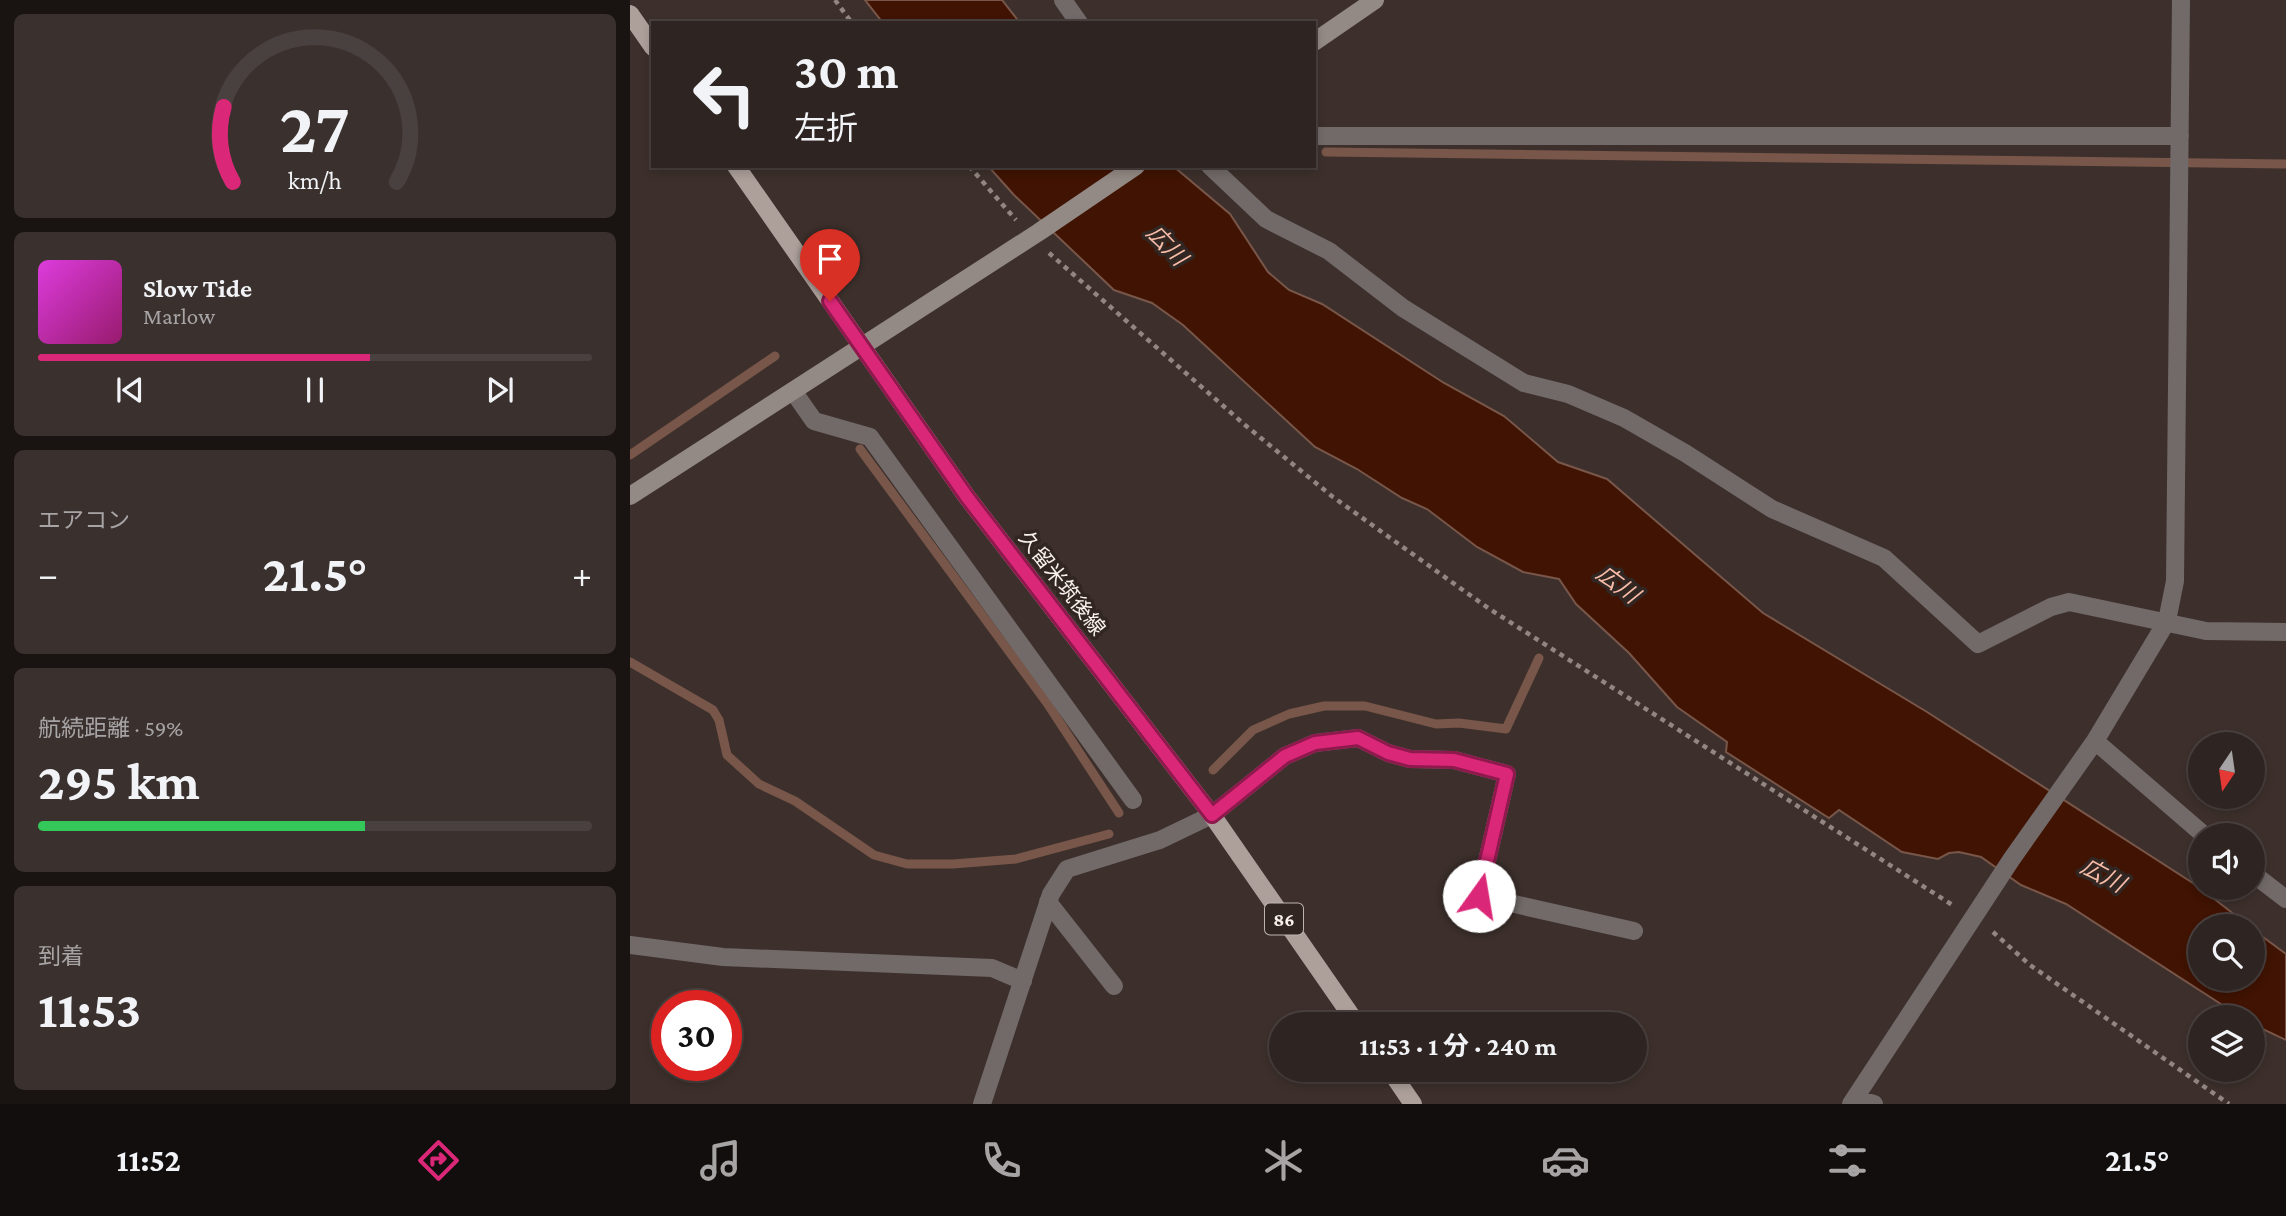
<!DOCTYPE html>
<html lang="ja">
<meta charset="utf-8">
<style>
body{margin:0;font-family:"Crimson Pro","Noto Sans JP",serif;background:#3a302e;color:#f1f3f6;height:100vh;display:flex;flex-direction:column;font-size:26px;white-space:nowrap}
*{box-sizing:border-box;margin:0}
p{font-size:23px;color:#a7a4a5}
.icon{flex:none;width:38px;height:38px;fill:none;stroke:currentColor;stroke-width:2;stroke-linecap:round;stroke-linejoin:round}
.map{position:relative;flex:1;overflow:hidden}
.drawer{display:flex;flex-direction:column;gap:14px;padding:14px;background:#191412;width:630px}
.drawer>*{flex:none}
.banner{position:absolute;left:21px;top:21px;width:665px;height:147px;border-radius:0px;box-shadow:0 4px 10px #0003,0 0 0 2px #49413f;background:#2e2421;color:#f1f3f6;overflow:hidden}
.needle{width:46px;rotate:193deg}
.controls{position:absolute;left:1558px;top:732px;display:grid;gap:14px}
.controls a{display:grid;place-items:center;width:77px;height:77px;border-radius:50%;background:#2e2421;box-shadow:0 4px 10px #0003,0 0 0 2px #49413f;font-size:35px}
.speed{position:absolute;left:21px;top:990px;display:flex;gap:14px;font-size:35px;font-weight:700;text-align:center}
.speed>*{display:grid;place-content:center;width:91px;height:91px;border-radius:50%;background:#2e2421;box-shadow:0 4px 10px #0003,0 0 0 2px #49413f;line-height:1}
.speed .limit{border:10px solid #d22;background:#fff;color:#111}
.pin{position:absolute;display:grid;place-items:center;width:60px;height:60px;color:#fff;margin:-72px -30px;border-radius:50% 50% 50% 0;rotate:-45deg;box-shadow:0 0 7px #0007}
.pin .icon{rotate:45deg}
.me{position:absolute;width:77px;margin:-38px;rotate:13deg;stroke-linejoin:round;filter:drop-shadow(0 0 5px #0008)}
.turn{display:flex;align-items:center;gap:24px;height:147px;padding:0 28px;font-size:32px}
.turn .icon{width:91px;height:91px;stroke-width:2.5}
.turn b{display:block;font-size:49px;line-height:60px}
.big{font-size:52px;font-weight:700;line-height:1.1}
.drawer .card{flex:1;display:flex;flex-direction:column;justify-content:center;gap:10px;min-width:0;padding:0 24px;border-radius:10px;background:#3a302e}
.drawer .dial{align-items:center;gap:0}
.dial svg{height:182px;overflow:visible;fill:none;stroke:#49413f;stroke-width:7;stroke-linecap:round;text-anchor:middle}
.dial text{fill:#f1f3f6;stroke:none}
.song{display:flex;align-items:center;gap:21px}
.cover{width:84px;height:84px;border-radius:10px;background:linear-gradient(135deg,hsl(300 70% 55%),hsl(320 70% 35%))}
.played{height:7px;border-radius:4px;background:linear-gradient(90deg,#db2777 60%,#49413f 60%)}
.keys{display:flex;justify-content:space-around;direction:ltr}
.heat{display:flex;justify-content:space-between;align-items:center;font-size:38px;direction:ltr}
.charge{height:10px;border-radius:5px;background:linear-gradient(90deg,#34c759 59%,#49413f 0)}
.trip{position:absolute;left:639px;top:1012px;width:378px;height:70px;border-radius:35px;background:#2e2421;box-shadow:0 4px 10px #0003,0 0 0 2px #49413f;font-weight:700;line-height:70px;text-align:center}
.menu{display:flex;height:112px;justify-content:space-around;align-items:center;background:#120e0d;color:#a7a4a5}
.menu .icon{width:49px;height:49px}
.menu .on{color:#db2777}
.menu b{font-size:32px;color:#f1f3f6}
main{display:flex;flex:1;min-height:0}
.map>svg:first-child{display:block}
.water{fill:#401302;stroke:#785649;stroke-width:2}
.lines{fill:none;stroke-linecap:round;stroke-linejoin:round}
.stream{stroke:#785649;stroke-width:9}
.path{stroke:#918682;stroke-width:4.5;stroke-dasharray:5 5;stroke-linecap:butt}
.lane{stroke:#716a68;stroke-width:18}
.street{stroke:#716a68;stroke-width:18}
.secondary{stroke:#938985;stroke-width:18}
.primary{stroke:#ada09b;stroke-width:18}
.route-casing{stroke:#8e194d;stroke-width:18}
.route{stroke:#db2777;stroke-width:12}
.labels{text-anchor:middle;stroke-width:7;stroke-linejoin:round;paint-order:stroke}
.shield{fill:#322622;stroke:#bdb4b1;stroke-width:2}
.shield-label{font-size:19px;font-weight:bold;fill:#f9f1ee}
.street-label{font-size:21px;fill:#f9f1ee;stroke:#322622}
.water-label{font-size:23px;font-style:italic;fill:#f7bca7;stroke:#322622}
</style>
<main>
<section class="drawer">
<div class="card dial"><svg viewBox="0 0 100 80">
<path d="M14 69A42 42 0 1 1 86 69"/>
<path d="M14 69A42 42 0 0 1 10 36" stroke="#db2777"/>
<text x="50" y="56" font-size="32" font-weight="700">27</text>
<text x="50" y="72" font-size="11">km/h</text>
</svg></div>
<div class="card">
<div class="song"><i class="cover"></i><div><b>Slow Tide</b><p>Marlow</p></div></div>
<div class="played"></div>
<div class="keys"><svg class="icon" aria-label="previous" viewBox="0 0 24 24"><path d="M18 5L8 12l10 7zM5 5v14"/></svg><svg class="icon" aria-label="pause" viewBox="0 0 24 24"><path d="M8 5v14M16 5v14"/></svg><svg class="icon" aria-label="next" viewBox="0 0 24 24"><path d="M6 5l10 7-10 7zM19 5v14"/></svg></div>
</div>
<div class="card"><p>エアコン</p>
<div class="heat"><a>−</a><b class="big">21.5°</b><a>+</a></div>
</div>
<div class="card"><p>航続距離 · 59%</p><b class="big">295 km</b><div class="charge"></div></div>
<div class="card"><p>到着</p><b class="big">11:53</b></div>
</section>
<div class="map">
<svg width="1656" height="1104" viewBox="0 0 1656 1104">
<rect width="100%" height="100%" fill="#3d302c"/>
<path class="water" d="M235,0H372L390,23H253Z
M358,166H543L600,214L638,272L659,290L692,304L814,383L874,416L928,462L977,479L1133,613L1297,712L1569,887L1619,926H1570V978H1622V929L1656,954V1040L1622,1024V1017H1611L1436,904L1391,885L1351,857L1329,852L1319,853L1308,859L1272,852L1209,810L1199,818L1096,752L1097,742L1047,707L999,653L946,604L929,579L893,572L847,547L797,509L772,498L727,469L685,447L553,325L522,303L484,290L384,195Z"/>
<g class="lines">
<path class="stream" d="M696,152L1656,164
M230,449L417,703L489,813
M0,455L145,356
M0,662L83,710L89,720L97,755L129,784L165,801L244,855L277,864H323L386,859L479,834
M583,770L623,730L659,714L694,706H735L806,724L829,723L876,729L909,658"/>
<path class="path" d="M205,0L222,23
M339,166L386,220
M419,253L615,425L703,497L858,608L1324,906
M1363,932L1400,965L1599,1104"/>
<path class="lane" d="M163,391L184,421L240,437L503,800"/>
<path class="street" d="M433,0L449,23
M684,136H1550
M580,166L636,219L699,251L773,308L894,383L938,394L994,418L1055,453L1142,509L1254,558L1348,644L1421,607L1439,602L1576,631L1656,632
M1465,741L1574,835
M1622,873L1656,899
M418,902L484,986
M0,945L93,957L362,968L393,981
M1225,1099L1244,1104
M352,1104L421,894L437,869L530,840L582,815L655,756L685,743L728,738L758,753L780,759L824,760L877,774L849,896L1004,931
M1221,1104L1381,860L1465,741L1537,621L1545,581L1551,0"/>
<path class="secondary" d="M684,42L745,0
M0,496L409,232L506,166"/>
<path class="primary" d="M0,14L23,47
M106,166L337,497L582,815L727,1024
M759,1069L783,1104"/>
</g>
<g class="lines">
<g class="route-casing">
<path id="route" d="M200,301L337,497L582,815L655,756L685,743L728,738L758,753L780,759L824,760L877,774L849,896"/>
</g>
<use href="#route" class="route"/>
</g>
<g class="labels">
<rect class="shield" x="635" y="903.5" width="38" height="31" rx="5"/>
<g class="shield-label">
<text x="654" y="926">86</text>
</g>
<g class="street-label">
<text transform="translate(432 583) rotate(52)" y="7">久留米筑後線</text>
</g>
<g class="water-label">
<text transform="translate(537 245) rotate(46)" y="8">広川</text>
<text transform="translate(988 584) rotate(37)" y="8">広川</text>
<text transform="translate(1473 875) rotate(28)" y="8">広川</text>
</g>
</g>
</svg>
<div class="controls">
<a><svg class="needle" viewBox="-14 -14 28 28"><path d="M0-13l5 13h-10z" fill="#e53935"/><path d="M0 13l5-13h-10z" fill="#a7a4a5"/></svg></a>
<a><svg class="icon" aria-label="sound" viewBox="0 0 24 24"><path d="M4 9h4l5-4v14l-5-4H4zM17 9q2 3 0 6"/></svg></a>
<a><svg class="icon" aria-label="search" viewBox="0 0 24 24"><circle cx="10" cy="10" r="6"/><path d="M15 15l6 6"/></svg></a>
<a><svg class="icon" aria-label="layers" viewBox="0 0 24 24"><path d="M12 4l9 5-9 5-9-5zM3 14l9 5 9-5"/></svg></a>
</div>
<div class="speed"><div class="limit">30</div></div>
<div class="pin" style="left:200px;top:301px;background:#d93025"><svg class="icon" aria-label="arrive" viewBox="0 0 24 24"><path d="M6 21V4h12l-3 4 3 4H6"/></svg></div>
<svg class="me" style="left:849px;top:896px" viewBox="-20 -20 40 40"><circle r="19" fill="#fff"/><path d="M0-13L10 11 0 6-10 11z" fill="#db2777"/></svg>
<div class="trip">11:53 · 1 分 · 240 m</div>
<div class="banner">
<div class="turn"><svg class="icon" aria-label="left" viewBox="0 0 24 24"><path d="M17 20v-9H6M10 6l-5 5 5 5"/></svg><div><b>30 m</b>左折</div></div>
</div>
</div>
</main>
<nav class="menu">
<b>11:52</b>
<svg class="icon on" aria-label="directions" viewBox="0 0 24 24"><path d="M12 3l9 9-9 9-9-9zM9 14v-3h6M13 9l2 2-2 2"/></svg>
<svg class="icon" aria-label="music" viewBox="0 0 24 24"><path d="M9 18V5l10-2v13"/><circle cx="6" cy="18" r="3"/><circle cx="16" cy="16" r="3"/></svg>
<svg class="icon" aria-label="phone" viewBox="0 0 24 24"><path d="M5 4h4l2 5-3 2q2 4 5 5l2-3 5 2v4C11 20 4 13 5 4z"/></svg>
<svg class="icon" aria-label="climate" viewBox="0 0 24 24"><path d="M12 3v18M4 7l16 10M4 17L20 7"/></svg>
<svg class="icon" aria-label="car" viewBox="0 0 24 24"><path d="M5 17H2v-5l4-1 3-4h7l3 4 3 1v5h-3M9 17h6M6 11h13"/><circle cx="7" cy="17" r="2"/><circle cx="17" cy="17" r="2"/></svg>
<svg class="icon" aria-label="filters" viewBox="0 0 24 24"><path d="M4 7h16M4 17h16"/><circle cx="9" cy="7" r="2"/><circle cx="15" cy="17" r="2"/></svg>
<b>21.5°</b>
</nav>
